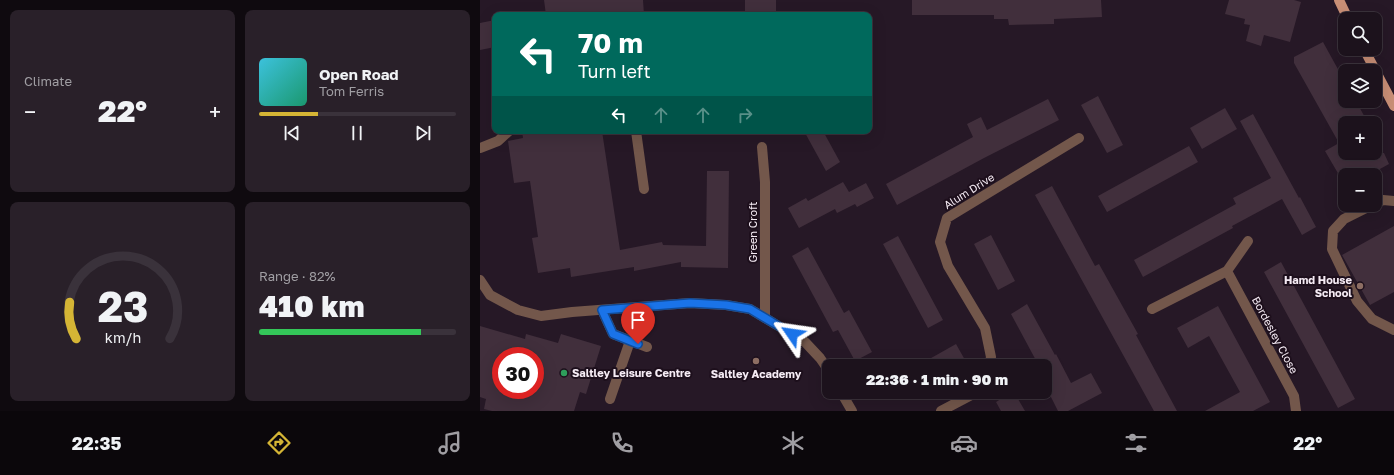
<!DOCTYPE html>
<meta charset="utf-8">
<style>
body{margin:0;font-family:"Golos Text",sans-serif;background:#292029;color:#f1f3f6;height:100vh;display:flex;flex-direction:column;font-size:15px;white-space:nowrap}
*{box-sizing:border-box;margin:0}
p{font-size:13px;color:#a09ea3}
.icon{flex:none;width:22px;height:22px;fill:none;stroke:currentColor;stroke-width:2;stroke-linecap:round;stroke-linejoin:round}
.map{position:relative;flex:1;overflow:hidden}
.side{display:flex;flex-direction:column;gap:10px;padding:10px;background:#0f0a0f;width:480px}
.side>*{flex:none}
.banner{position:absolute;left:12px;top:12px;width:380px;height:122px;border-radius:8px;box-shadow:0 4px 16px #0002,0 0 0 1px #3a323b;background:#00695c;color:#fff;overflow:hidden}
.tools{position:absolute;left:858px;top:12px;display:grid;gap:8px}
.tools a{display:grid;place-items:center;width:44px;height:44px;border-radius:8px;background:#1c121c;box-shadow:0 4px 16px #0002,0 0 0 1px #3a323b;font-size:20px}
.speed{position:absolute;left:12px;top:347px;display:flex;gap:8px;font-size:20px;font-weight:700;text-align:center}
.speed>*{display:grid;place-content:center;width:52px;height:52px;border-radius:50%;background:#1c121c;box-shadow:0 4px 16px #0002,0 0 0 1px #3a323b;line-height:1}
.speed .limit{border:6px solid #d22;background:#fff;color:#111}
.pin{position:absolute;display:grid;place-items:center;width:34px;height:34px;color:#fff;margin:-41px -17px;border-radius:50% 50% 50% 0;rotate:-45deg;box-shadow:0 0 4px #0007}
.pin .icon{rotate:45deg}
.me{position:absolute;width:44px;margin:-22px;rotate:302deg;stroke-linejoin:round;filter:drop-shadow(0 0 3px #0008)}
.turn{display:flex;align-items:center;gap:14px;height:84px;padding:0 20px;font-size:18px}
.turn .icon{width:52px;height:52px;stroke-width:2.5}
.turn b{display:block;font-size:28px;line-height:34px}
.lanes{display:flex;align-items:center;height:38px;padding:0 20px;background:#0003;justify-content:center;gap:20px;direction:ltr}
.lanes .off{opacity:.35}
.big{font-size:30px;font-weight:800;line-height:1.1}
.side .tile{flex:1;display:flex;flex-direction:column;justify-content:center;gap:6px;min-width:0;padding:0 14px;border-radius:8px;background:#292029}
.side .dial{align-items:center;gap:0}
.dial svg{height:104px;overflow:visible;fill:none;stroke:#3a323b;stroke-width:7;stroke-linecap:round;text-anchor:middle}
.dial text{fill:#f1f3f6;stroke:none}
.song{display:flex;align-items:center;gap:12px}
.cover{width:48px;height:48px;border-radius:6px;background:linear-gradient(135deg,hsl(190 70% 55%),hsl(160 70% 35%))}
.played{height:4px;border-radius:2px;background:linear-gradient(90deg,#d5b535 30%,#3a323b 30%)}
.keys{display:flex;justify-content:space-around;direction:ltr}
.heat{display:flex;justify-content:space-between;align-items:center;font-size:22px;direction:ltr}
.charge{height:6px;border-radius:3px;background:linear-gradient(90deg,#34c759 82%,#3a323b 0)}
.side .tiles{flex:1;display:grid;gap:10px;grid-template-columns:repeat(2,1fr)}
.trip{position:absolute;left:342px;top:359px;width:230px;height:40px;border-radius:8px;background:#1c121c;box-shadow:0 4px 16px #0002,0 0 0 1px #3a323b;font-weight:800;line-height:40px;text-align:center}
.menu{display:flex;height:64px;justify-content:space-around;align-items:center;background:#0b070b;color:#a09ea3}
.menu .icon{width:28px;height:28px}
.menu .selected{color:#d5b535}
.menu b{font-size:18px;color:#f1f3f6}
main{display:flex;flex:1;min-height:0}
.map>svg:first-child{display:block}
.building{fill:#412f3c;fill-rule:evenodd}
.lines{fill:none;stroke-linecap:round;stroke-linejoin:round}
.minor{stroke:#73574b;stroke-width:10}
.major{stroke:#c98f76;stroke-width:10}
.route-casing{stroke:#114b97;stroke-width:10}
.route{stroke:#1a73e8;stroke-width:7}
.education-dot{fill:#8d6e63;stroke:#1d0f1c;stroke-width:1.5}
.leisure-dot{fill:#2e9e5b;stroke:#1d0f1c;stroke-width:1.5}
.labels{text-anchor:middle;stroke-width:4;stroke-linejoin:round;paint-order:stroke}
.street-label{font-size:11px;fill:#f5ebf4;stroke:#1d0f1c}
.poi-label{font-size:11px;font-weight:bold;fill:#f5ebf4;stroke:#1d0f1c;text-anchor:end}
</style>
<main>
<section class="side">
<div class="tiles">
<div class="tile"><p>Climate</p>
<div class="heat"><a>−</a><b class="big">22°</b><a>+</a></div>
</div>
<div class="tile">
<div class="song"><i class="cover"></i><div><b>Open Road</b><p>Tom Ferris</p></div></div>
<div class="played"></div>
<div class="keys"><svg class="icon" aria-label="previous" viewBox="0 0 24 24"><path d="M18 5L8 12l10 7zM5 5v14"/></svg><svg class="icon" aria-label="pause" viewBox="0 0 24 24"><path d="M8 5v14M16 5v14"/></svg><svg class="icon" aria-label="next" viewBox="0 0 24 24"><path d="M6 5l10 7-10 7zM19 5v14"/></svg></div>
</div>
<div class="tile dial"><svg viewBox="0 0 100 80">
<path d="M14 69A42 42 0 1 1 86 69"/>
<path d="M14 69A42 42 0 0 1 9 41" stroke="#d5b535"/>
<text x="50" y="56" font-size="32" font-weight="700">23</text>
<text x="50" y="72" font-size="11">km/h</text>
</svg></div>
<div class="tile"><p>Range · 82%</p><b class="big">410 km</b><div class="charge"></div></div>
</div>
</section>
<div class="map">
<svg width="914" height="411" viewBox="0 0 914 411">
<rect width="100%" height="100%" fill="#261826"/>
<path class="building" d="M64,0H163L164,15H66Z
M265,0H296V15H265Z
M432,0H621L622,17L574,19V24L529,25L528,19H514V15H432Z
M749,0H814L821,2L810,42L784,35L781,46L766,41L770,25L764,24L765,19L745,14Z
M15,20V47L0,50V23Z
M843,42L865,82V101H876L888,123H865V153H904L909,164L889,175H859L845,151L859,143L814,63V57Z
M618,96L643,145L627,153L601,105Z
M568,99L579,120L504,158L417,205L406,184L493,137L487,124L501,117L507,130Z
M745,108L757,129L722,149L710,128Z
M773,114L819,198L820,197L836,227L822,235L802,199L752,226L753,228L663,277L654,260L756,204L753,198L791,178L760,121Z
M42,131H122L140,250L182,242L183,245L226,246L227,171H249L248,268L201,267V262L154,271V267L91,277L90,268L58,273L52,238L58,237L50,181L34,183L28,141L43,138Z
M324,131H343L360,162L346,171Z
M709,146L718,162L627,212L618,196Z
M363,182L369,192L386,183L394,198L377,207L375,204L357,213L355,209L319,228L308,208L326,198L328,201Z
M572,186L615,266L619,264L658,334L656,335L697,411H674L555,195Z
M914,226V292L890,305L862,255Z
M511,235L535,281L518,290L494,244Z
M418,236L463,320L448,328L403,244Z
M328,247L364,313L369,310L392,352L375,361L358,330L353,332L312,256Z
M801,262L875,399L858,408L784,272Z
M547,304L575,355L576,354L591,383L611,373L622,393L588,411H578L565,385V366H559L531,314Z
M738,306L790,402L773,411H725L760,392L729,336L708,348L697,328Z
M0,326L45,339L46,334L78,343L81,334L121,346L106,394L100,392L94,411H12L4,409L6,399L0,397ZM21,356H55V390H21Z
M476,344L485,360L474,366H437Z
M532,392H534L545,411H521L516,402Z"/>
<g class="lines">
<path class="minor" d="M156,131L164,189
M282,147L285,182V317
M0,148L18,141L29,131
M895,204L903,200L914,201
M892,205L864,219L853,231L852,249L877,301L892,319L914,330
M747,271L814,396L816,411
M0,280L10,295L38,310L61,316L92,312L210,303L246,305L270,309L325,342L340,358L349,371
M672,309L747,271L768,241
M122,310L133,334L167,347
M509,366L511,357L505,328L468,266L460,242L467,218L599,138
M361,392L372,411
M130,399L150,341
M461,411L497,392"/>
<path class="major" d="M859,0L868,19
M884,49L914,106"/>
</g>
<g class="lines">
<g class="route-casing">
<path id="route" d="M158,344L133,334L122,310L210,303L246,305L270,309L312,334"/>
</g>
<use href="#route" class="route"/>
</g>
<g class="education-dot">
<circle cx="880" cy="286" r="4"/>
<circle cx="276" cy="361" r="4"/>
</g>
<circle class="leisure-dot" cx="84" cy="373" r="4"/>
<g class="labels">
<g class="street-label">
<text transform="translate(489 191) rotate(-32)" y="4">Alum Drive</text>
<text transform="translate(273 232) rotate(-90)" y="4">Green Croft</text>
<text transform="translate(795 335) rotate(62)" y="4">Bordesley Close</text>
</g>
<g class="poi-label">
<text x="872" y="284">Hamd House<tspan x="872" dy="13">School</tspan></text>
<text x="92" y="377" text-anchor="start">Saltley Leisure Centre</text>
<text x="276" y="378" text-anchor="middle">Saltley Academy</text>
</g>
</g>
</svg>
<div class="tools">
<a><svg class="icon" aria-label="search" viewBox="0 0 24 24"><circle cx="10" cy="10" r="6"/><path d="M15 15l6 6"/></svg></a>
<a><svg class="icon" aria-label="layers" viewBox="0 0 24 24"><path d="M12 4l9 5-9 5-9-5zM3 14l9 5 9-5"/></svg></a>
<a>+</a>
<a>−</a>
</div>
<div class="speed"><div class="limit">30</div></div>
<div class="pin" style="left:158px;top:344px;background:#d93025"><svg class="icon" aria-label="arrive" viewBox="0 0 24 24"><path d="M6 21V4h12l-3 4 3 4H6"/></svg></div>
<svg class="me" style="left:312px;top:334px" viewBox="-20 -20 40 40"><path d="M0-17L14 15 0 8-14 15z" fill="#1a73e8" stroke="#fff" stroke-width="4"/></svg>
<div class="trip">22:36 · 1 min · 90 m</div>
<div class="banner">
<div class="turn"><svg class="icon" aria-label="left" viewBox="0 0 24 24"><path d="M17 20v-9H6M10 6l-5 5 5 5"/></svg><div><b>70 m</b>Turn left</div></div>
<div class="lanes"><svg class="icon" aria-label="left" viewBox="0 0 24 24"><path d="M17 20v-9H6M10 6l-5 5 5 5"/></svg><svg class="icon off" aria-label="ahead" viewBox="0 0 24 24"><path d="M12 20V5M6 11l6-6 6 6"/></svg><svg class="icon off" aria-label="ahead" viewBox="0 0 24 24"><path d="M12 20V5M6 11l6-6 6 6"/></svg><svg class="icon off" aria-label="right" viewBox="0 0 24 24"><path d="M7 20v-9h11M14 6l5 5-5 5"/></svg></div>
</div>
</div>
</main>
<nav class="menu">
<b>22:35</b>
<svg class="icon selected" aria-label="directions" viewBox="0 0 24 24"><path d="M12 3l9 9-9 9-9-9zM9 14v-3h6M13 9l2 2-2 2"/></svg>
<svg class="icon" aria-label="music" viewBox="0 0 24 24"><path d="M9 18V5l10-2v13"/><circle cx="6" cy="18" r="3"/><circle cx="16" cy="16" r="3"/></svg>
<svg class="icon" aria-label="phone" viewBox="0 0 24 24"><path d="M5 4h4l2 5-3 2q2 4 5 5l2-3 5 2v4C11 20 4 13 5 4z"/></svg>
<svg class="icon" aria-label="climate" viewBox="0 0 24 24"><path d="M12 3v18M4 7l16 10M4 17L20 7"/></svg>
<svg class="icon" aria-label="car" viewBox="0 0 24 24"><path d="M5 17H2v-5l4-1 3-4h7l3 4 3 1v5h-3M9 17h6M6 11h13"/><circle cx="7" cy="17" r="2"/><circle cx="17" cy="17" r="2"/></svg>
<svg class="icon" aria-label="filters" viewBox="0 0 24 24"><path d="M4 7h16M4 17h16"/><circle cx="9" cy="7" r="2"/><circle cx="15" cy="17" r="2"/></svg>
<b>22°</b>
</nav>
